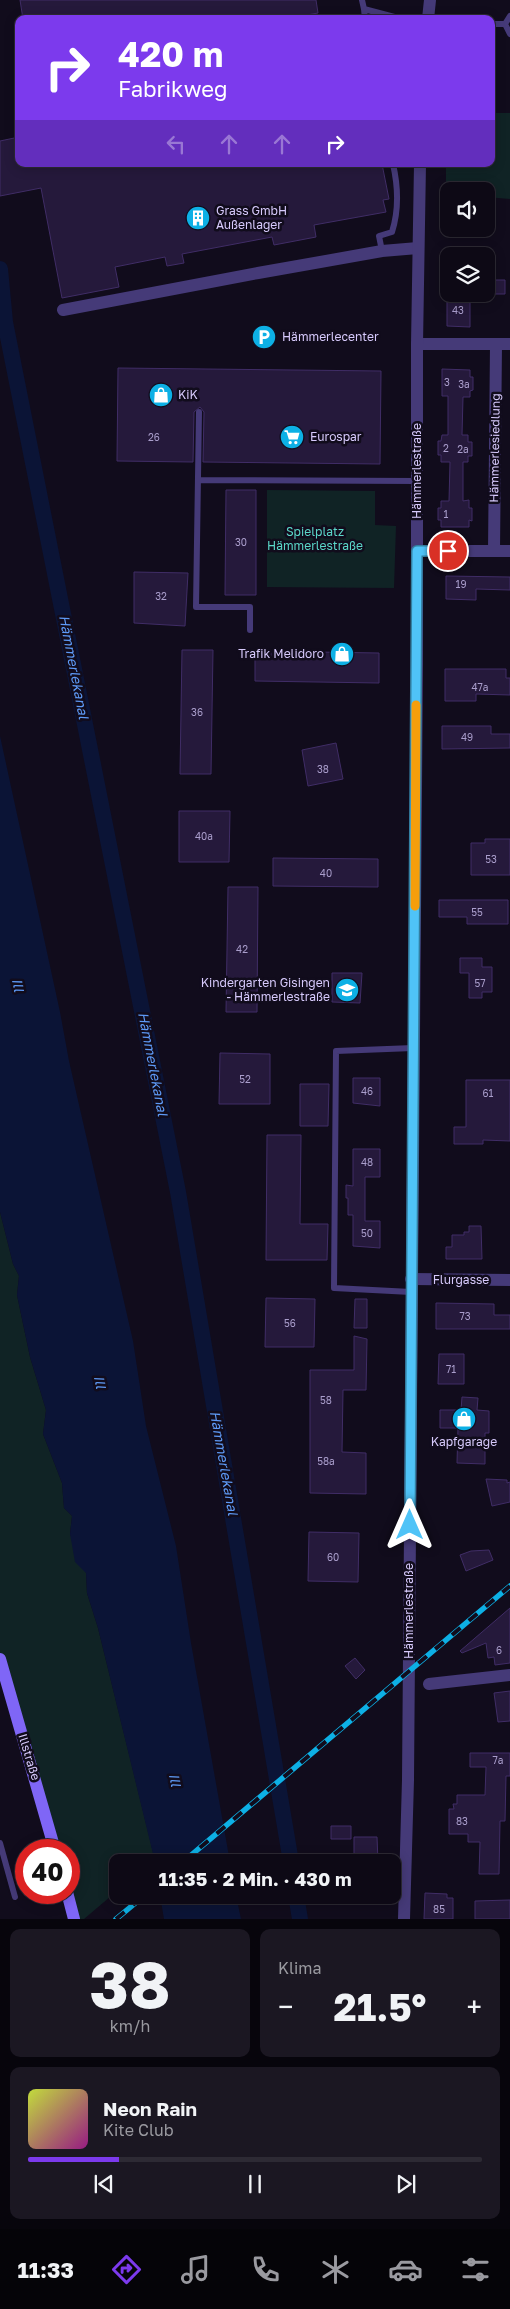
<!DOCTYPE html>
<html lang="de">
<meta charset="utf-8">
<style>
body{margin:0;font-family:"Golos Text",sans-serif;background:#1b1722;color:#f1f3f6;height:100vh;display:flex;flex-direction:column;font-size:19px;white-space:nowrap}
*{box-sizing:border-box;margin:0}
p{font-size:16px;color:#9a9aa0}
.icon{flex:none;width:28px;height:28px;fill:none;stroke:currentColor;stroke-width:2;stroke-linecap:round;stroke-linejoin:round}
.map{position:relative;height:1919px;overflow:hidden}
.side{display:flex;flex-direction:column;gap:10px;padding:10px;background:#07050c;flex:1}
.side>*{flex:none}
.top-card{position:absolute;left:15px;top:15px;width:480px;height:152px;border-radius:10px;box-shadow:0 2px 12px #0003,0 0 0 1px #2d2a34;background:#7c3aed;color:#fff;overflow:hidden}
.fabs{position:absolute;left:440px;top:182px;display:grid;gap:10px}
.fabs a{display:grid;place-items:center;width:55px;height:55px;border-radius:10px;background:#0d0915;box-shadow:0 2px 12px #0003,0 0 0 1px #2d2a34;font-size:25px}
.speed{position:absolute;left:15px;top:1839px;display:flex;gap:10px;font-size:25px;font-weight:700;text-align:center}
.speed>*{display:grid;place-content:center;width:65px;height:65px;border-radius:50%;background:#0d0915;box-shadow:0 2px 12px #0003,0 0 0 1px #2d2a34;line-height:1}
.speed .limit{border:8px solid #d22;background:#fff;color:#111}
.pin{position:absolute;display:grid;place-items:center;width:42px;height:42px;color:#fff;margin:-21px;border:2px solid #fff;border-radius:50%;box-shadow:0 1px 5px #0007}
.me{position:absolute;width:55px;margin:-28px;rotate:0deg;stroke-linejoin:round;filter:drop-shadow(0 0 4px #0008)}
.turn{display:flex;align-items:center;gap:18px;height:105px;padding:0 20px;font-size:22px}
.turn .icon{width:65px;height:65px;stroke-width:2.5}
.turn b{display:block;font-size:35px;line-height:42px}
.lanes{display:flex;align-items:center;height:48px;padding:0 20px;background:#0003;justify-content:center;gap:25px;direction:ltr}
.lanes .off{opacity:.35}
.big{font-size:38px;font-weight:700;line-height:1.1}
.side .widget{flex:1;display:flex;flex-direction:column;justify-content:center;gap:8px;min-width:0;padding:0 18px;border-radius:10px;background:#1b1722}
.side .dial{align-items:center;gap:0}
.dial b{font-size:65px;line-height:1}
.song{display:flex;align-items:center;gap:15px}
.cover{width:60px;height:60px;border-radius:8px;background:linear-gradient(135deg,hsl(70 70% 55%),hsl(310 70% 35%))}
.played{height:5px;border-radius:2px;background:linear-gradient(90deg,#7c3aed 20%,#2d2a34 20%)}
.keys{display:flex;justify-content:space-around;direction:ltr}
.heat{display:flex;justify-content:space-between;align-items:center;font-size:28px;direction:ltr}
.side .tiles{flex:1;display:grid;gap:10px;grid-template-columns:1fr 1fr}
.widget:last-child{grid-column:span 2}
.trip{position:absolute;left:109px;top:1854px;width:292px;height:50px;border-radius:10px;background:#0d0915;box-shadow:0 2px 12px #0003,0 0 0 1px #2d2a34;font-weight:700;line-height:50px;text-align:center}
.menu{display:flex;height:80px;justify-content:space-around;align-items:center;background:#050408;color:#9a9aa0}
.menu .icon{width:35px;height:35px}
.menu .on{color:#7c3aed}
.menu b{font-size:22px;color:#f1f3f6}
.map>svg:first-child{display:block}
.green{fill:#102325}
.water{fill:#0b1436}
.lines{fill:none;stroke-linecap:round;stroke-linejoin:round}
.canal{stroke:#0b1436;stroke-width:16}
.building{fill:#25193b;stroke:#402d66}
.service{stroke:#453a78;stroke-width:6}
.minor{stroke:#453a78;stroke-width:12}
.tertiary{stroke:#453a78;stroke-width:12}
.secondary{stroke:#7f66f6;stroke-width:12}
.rail-casing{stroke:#0db0e5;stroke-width:5.5}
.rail{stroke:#110c1c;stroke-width:4;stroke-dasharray:11;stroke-linecap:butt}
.route-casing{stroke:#337fa1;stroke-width:12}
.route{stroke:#4fc3f7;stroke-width:9}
.slow{stroke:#f59e0b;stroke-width:9}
.labels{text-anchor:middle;stroke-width:5;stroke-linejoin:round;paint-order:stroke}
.number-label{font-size:10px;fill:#aa9ecc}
.poi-label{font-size:12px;fill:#d7cafc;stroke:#110c1c;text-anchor:start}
.street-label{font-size:12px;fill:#d7cafc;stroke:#110c1c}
.park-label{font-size:12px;fill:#5bd7c9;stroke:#110c1c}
.water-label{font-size:14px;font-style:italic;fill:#5e9af6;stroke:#110c1c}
</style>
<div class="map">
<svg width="510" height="1919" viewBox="0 0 510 1919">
<rect width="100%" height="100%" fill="#110c1c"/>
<path class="green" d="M491,113H510V199L486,197V191L446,193V164H491Z
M267,490L375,491V525L396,526L394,588L267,587Z
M0,1212L13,1264L19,1276L17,1295L30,1357L46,1410L43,1434L62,1483L64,1508L72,1516L70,1534L86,1573L87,1593L98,1628L155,1860L152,1862H118L117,1891L84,1919H74L69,1892V1850H55L0,1659Z"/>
<path class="water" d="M0,736L60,1012L69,1061L133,1341L146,1426L176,1546L191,1643L230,1862H155L98,1628L87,1593L86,1573L75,1562L70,1534L72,1516L64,1508L62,1483L43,1434L46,1410L30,1357L17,1295L19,1276L13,1264L0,1212Z
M160,1895H236L241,1919H164Z"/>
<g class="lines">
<path class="canal" d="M0,269L5,322L178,1192L291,1862
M296,1895L300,1919"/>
</g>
<path class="building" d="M20,0H316L318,13L307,15L308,19H23Z
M19,137V164H382L389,199L383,200L386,212L314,225L316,237L274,245L272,237L182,254L184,263L167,266L165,257L115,267L119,287L62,298L41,188L0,196V141Z
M486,280H505V294H486Z
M447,294H470V327L447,326Z
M118,368L381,371L380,464L203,462L204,412L200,407L194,412L193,462L117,461Z
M442,369L470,370V377H473V390L470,391V397H463L462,435H468V442H472V456H468V462H463V501L469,500V508H472V521L469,520V527H441V520H438V508H441V501H449L450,462H441V455H438V441H441L442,435H448V396H442Z
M226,490H256V595H225Z
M134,572L188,573L185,626L134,623Z
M446,576L510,577V590L476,589V600L446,599Z
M182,650H213L211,774H180Z
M255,651L379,653V683L255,681Z
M445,669H506V678H510V695L476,694V701H445Z
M442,726H491V734H510V748L442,749Z
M336,743L343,779L308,786L302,750Z
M179,811H230L229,862H179Z
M485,839H510V875H471V843H485Z
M273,858L378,859V887L273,886Z
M228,887H258L257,1012H226Z
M439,900H508V924H467V917H439Z
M460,958H482V967H492V992H482V998H469V973H460Z
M332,973H362L360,1003L332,1002Z
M220,1053L270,1054V1104H219Z
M353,1078H380V1106L353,1103Z
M466,1080H510V1141L483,1140V1144H454V1127H466Z
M300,1084H329L328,1126H300Z
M267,1135H301L300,1224H328L327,1260H266Z
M353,1149H380V1177H365V1221H380V1248L353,1246V1215H348V1198H346V1185L353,1186Z
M469,1226H481L482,1259H446V1247H452V1235H464V1232H469Z
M266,1298L315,1299L314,1347H265Z
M355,1299H367V1328H354Z
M436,1303L494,1304V1315H510V1329H436Z
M354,1336L367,1339L366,1390H343L342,1452L366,1453V1494L310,1493V1370H354Z
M439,1354H464V1384H438Z
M462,1397L478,1398L477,1410L489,1411V1433H485V1464L457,1463L458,1428H440V1410H461Z
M486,1479L507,1480V1483L510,1482V1502L492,1506Z
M309,1532L359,1533L358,1582L308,1581Z
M489,1550L493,1560L466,1571L460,1555L471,1551Z
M510,1608V1663L495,1665L494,1657L488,1658L486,1643L462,1653L460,1651Z
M355,1658L365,1670L356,1679L345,1666Z
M510,1691V1721L498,1722L494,1693Z
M470,1753H510V1776H506L505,1821H500L499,1874H479L480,1842H468V1834H449V1809H454L453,1804H457V1795H485L486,1767H470Z
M331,1826H351V1839H331Z
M354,1837H377L378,1862L354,1860Z
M425,1893L447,1894V1898H453V1919H424Z
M510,1900V1919H475V1901Z"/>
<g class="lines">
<path class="service" d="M362,0L364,9L402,19
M364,9L365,19
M491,24H505L510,16
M505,24L510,34
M382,251L379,236L392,232C399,210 398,186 393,164
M199,412L196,607H250V630
M198,480L417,481
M411,1292L334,1288L336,1051L413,1048
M0,1843L15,1897"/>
<path class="minor" d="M63,310L258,273L382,251L418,248
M417,344H510
M417,551H510
M494,551L496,344
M411,1279L510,1280
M429,1684L510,1675"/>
<path class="tertiary" d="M428,19L430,0
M404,1919L408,1780L417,665V344L420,164"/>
<path class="secondary" d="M0,1659L55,1850
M67,1892L74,1919"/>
<g class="rail-casing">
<path id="rail" d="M183,1862L510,1586
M116,1919L145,1895"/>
</g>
<use href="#rail" class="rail"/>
</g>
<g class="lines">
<g class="route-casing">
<path id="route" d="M410,1525L417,551H448"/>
</g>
<use href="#route" class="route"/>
<path class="slow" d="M415,906L416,705"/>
</g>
<defs>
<g id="building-disc" transform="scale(1.25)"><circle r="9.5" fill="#0db0e5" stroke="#110c1c"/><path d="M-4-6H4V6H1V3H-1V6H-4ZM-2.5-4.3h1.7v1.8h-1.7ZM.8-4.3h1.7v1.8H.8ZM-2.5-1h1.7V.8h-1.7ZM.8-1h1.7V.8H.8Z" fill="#fff"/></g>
<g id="parking-disc" transform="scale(1.25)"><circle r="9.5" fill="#0db0e5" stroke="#110c1c"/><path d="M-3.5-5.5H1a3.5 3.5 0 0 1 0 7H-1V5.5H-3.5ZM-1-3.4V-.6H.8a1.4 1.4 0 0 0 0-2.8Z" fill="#fff"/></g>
<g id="shop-disc" transform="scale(1.25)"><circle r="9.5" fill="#0db0e5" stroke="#110c1c"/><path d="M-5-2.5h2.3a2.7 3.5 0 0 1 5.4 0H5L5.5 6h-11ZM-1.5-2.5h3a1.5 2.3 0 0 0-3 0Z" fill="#fff"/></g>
<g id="supermarket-disc" transform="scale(1.25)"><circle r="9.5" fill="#0db0e5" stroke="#110c1c"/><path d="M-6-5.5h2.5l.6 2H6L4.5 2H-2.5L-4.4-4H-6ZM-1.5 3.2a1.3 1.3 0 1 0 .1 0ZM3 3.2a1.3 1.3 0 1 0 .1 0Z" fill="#fff"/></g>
<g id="school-disc" transform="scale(1.25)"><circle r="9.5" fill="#0db0e5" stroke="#110c1c"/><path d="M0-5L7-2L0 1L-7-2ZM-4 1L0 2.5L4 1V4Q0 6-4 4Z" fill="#fff"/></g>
</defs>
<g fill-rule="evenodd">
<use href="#building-disc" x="198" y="218"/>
<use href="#parking-disc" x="264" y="337"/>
<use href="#shop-disc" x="161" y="395"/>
<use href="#supermarket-disc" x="292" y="437"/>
<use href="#shop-disc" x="342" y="654"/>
<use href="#school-disc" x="347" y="990"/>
<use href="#shop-disc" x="464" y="1419"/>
</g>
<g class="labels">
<g class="number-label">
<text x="458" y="314">43</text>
<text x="447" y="386">3</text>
<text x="464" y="388">3a</text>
<text x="154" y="441">26</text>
<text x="446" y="452">2</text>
<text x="463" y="453">2a</text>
<text x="446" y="518">1</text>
<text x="241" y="546">30</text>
<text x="461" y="588">19</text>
<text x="161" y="600">32</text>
<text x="480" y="691">47a</text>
<text x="197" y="716">36</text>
<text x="467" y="741">49</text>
<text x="323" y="773">38</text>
<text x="204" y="840">40a</text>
<text x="491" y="863">53</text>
<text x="326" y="877">40</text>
<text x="477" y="916">55</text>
<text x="242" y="953">42</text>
<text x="480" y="987">57</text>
<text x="245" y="1083">52</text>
<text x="367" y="1095">46</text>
<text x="488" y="1097">61</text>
<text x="367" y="1166">48</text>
<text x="367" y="1237">50</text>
<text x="465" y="1320">73</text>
<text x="290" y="1327">56</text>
<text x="451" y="1373">71</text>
<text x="326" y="1404">58</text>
<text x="326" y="1465">58a</text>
<text x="333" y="1561">60</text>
<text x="499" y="1654">6</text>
<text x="498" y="1764">7a</text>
<text x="462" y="1825">83</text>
<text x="439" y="1913">85</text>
</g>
<g class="poi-label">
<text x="216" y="215">Grass GmbH<tspan x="216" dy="14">Außenlager</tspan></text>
<text x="282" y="341">Hämmerlecenter</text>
<text x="178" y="399">KiK</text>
<text x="310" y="441">Eurospar</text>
<text x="324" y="658" text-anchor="end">Trafik Melidoro</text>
<text x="330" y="987" text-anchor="end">Kindergarten Gisingen<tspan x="330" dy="14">- Hämmerlestraße</tspan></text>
<text x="464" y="1446" text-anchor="middle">Kapfgarage</text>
</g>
<g class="street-label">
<text transform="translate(495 448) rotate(-89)" y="4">Hämmerlesiedlung</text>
<text transform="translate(417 471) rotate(-90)" y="4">Hämmerlestraße</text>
<text x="461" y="1284">Flurgasse</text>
<text transform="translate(409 1611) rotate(-90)" y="4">Hämmerlestraße</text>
<text transform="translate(29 1757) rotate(73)" y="4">Illstraße</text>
</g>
<g class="park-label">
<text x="315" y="536">Spielplatz<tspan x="315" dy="14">Hämmerlestraße</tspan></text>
</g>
<g class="water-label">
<text transform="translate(74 667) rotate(79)" y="5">Hämmerlekanal</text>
<text transform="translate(18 985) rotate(78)" y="5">Ill</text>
<text transform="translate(153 1064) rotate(79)" y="5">Hämmerlekanal</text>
<text transform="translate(100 1382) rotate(79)" y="5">Ill</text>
<text transform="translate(224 1463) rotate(80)" y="5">Hämmerlekanal</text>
<text transform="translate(175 1780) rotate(79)" y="5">Ill</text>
</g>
</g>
</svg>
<div class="fabs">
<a><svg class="icon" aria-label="sound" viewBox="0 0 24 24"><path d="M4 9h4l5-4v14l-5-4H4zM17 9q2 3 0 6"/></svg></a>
<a><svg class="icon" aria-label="layers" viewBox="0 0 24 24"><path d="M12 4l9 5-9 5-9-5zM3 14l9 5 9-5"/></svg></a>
</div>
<div class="speed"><div class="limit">40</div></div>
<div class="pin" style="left:448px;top:551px;background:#d93025"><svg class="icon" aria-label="arrive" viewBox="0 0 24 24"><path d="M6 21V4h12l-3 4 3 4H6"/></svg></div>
<svg class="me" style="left:410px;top:1525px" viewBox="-20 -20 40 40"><path d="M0-17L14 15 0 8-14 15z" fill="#4fc3f7" stroke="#fff" stroke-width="4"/></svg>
<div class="trip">11:35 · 2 Min. · 430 m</div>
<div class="top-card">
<div class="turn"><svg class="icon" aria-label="right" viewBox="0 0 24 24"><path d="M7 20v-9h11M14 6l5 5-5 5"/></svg><div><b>420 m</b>Fabrikweg</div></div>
<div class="lanes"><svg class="icon off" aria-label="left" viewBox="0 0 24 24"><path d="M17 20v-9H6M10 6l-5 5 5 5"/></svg><svg class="icon off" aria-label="ahead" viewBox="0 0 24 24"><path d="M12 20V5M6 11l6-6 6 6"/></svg><svg class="icon off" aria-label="ahead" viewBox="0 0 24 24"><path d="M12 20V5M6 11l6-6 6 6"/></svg><svg class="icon" aria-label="right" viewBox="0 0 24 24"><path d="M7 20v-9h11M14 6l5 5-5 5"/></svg></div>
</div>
</div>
<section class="side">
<div class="tiles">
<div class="widget dial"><b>38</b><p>km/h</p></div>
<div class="widget"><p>Klima</p>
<div class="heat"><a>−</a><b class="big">21.5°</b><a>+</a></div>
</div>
<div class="widget">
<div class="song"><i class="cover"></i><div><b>Neon Rain</b><p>Kite Club</p></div></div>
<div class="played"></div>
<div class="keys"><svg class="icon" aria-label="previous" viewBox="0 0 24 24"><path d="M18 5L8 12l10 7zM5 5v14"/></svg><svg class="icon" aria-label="pause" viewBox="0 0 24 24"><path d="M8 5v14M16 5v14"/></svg><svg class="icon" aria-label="next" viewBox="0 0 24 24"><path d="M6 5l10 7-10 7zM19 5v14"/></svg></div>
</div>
</div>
</section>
<nav class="menu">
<b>11:33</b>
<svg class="icon on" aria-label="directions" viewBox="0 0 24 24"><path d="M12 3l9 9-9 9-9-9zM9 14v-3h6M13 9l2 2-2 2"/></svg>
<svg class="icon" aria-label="music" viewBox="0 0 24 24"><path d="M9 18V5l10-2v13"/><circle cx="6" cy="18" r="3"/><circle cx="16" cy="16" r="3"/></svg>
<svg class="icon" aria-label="phone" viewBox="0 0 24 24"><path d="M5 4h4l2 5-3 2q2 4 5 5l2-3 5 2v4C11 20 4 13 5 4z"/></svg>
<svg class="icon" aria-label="climate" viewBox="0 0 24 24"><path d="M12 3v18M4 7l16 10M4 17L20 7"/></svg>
<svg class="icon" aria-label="car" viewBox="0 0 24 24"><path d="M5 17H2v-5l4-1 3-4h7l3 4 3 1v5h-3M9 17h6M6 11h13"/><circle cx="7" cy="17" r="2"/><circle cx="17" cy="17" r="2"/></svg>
<svg class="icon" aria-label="filters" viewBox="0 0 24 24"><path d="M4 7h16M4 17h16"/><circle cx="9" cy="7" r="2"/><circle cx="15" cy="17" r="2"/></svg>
</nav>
